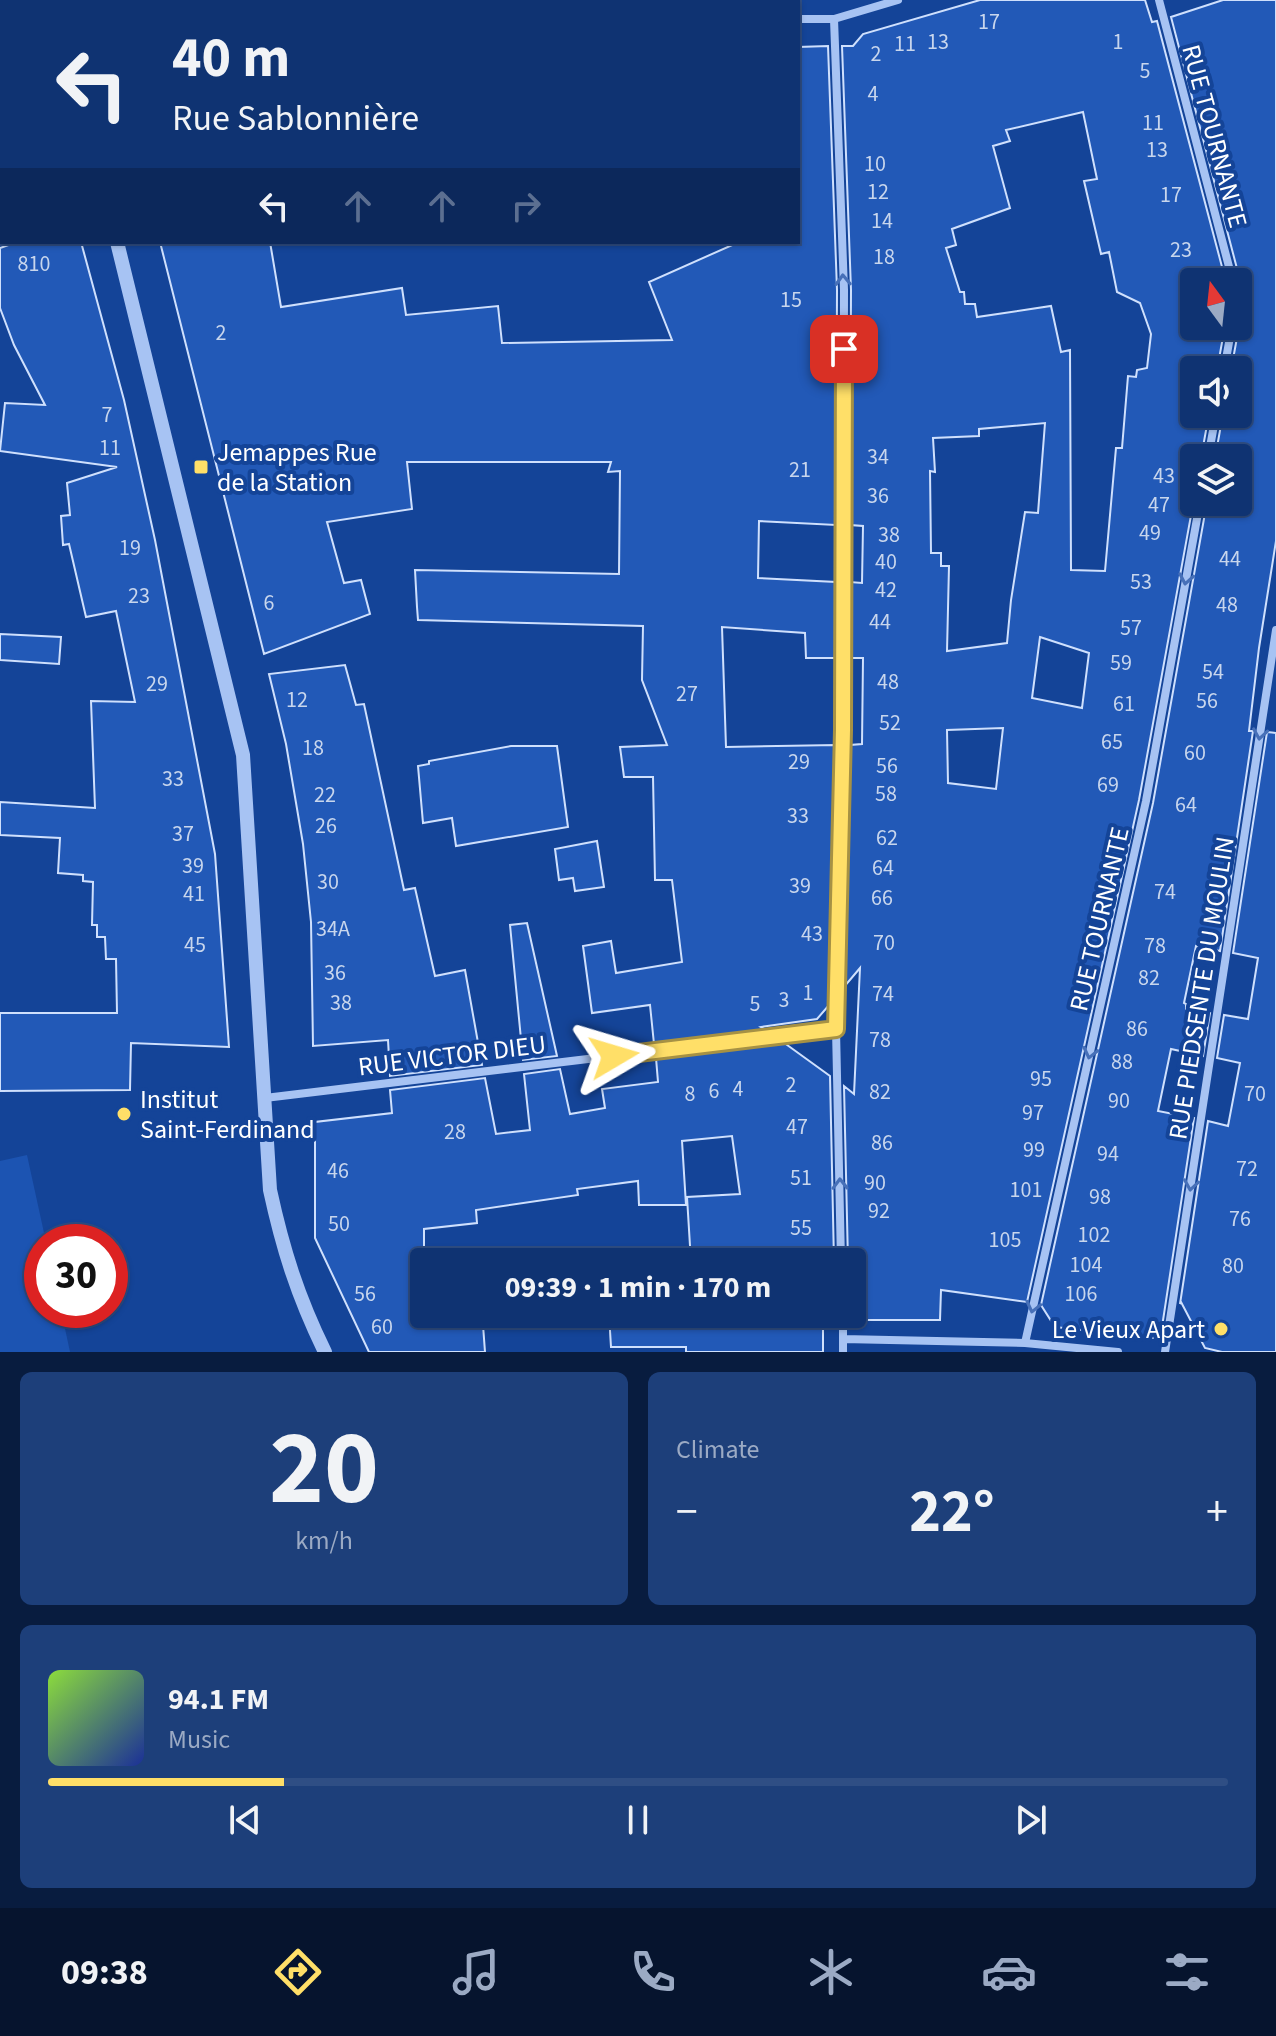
<!DOCTYPE html>
<meta charset="utf-8">
<style>
body{margin:0;font-family:"Source Sans 3",sans-serif;background:#1d3f7a;color:#f1f3f6;height:100vh;display:flex;flex-direction:column;font-size:30px;white-space:nowrap}
*{box-sizing:border-box;margin:0}
p{font-size:26px;color:#9baac4}
.icon{flex:none;width:44px;height:44px;fill:none;stroke:currentColor;stroke-width:2;stroke-linecap:round;stroke-linejoin:round}
.map{position:relative;height:1352px;overflow:hidden}
.drawer{display:flex;flex-direction:column;gap:20px;padding:20px;background:#081c3f;flex:1}
.drawer>*{flex:none}
.guide{position:absolute;left:0px;top:0px;width:800px;height:244px;box-shadow:0 2px 6px #0004,0 0 0 2px #2f4e84;background:#0f3372;color:#f1f3f6;overflow:hidden}
.needle{width:52px;rotate:345deg}
.controls{position:absolute;left:1180px;top:268px;display:grid;gap:16px}
.controls a{display:grid;place-items:center;width:72px;height:72px;border-radius:8px;background:#0f3372;box-shadow:0 2px 6px #0004,0 0 0 2px #2f4e84;font-size:40px}
.speed{position:absolute;left:24px;top:1224px;display:flex;gap:16px;font-size:40px;font-weight:700;text-align:center}
.speed>*{display:grid;place-content:center;width:104px;height:104px;border-radius:50%;background:#0f3372;box-shadow:0 2px 6px #0004,0 0 0 2px #2f4e84;line-height:1}
.speed .limit{border:12px solid #d22;background:#fff;color:#111}
.pin{position:absolute;display:grid;place-items:center;width:68px;height:68px;color:#fff;margin:-34px;border-radius:16px;box-shadow:0 4px 12px #0006}
.me{position:absolute;width:88px;margin:-44px;rotate:83deg;stroke-linejoin:round;filter:drop-shadow(0 0 6px #0008)}
.turn{display:flex;align-items:center;gap:28px;height:168px;padding:0 40px;font-size:36px}
.turn .icon{width:104px;height:104px;stroke-width:2.5}
.turn b{display:block;font-size:56px;line-height:68px}
.lanes{display:flex;align-items:center;height:76px;padding:0 40px;background:#0003;justify-content:center;gap:40px;direction:ltr}
.lanes .off{opacity:.35}
.big{font-size:60px;font-weight:700;line-height:1.1}
.drawer .widget{flex:1;display:flex;flex-direction:column;justify-content:center;gap:12px;min-width:0;padding:0 28px;border-radius:12px;background:#1d3f7a}
.drawer .dial{align-items:center;gap:0}
.dial b{font-size:104px;line-height:1}
.song{display:flex;align-items:center;gap:24px}
.cover{width:96px;height:96px;border-radius:12px;background:linear-gradient(135deg,hsl(90 70% 55%),hsl(230 70% 35%))}
.played{height:8px;border-radius:4px;background:linear-gradient(90deg,#ffdf68 20%,#2f4e84 20%)}
.keys{display:flex;justify-content:space-around;direction:ltr}
.heat{display:flex;justify-content:space-between;align-items:center;font-size:44px;direction:ltr}
.drawer .tiles{flex:1;display:grid;gap:20px;grid-template-columns:1fr 1fr}
.widget:last-child{grid-column:span 2}
.trip{position:absolute;left:410px;top:1248px;width:456px;height:80px;border-radius:8px;background:#0f3372;box-shadow:0 2px 6px #0004,0 0 0 2px #2f4e84;font-weight:700;line-height:80px;text-align:center}
.tabs{display:flex;height:128px;justify-content:space-around;align-items:center;background:#06142e;color:#9baac4}
.tabs .icon{width:56px;height:56px}
.tabs .current{color:#ffdf68}
.tabs b{font-size:36px;color:#f1f3f6}
.map>svg:first-child{display:block}
.green{fill:#1c54b2}
.building{fill:#2259b7;stroke:#cfe0fd;stroke-width:2;fill-rule:evenodd}
.lines{fill:none;stroke-linecap:round;stroke-linejoin:round}
.minor{stroke:#a7c3f3;stroke-width:8}
.tertiary{stroke:#a7c3f3;stroke-width:14}
.primary{stroke:#f2f6ff;stroke-width:20}
.oneway{stroke:#4770b8}
.route-casing{stroke:#a69144;stroke-width:20}
.route{stroke:#ffdf68;stroke-width:14}
.poi-dot{fill:#ffdf68;stroke:#144498;stroke-width:3}
.labels{text-anchor:middle;stroke-width:8;stroke-linejoin:round;paint-order:stroke}
.number-label{font-size:22px;fill:#c8d6ed}
.street-label{font-size:26px;fill:#fff;stroke:#144498}
.poi-label{font-size:26px;fill:#fff;stroke:#144498;text-anchor:start}
</style>
<div class="map">
<svg width="1276" height="1352" viewBox="0 0 1276 1352">
<rect width="100%" height="100%" fill="#144498"/>
<path class="green" d="M27,1155L46,1242H42V1310H61L70,1352H0V1161Z"/>
<path class="building" d="M980,0H1145L1152,22L1157,21L1226,282H1194V326H1225L1217,370H1194V414H1209L1201,458H1194V499L1139,800L1027,1302L941,1290L940,1320H854V1262H848L844,1086L854,1094L860,968L844,987L850,745L862,744L863,658H850V582L862,583L863,526L850,525L851,290L842,46H853L863,34ZM1083,112L1097,179L1084,181L1101,254L1109,252L1117,292L1140,303L1151,334L1147,368L1137,370L1136,377L1128,376L1122,448H1116L1105,571L1071,570L1070,350L1061,352L1051,306L977,317L975,304H965L964,292H960L946,248L956,245L952,229L1010,208L993,146L1010,141L1006,130ZM1045,423L1038,513L1025,512L1011,600L1007,643L947,651L949,566H941V553H931L930,471L935,472L933,438L979,436V429ZM1040,637L1089,653L1082,708L1032,698ZM1003,728L996,789L948,783L947,730Z
M1223,0H1276V541L1259,648L1249,731H1253L1220,951L1196,946L1184,1003L1186,1004V1009L1210,1013L1203,1056L1171,1049L1158,1111L1194,1118L1162,1327L1153,1338L1055,1327L1041,1305L1153,803L1207,502H1238V458H1215L1223,414H1238V370H1231L1239,327L1240,280L1171,17Z
M828,46L837,290L836,525L759,521L758,578L836,582V658H806L805,633L722,627L726,747L836,745L830,1004L817,1019L761,1027L766,1030L654,1044L650,1005L592,1013L583,946L611,941L616,973L682,962L672,880H655L653,777H624L620,747L667,745L642,680L643,626L418,620L417,607L415,570L619,574L620,471L608,472L611,462H407L412,509L327,522L344,583L361,580L370,614L264,654L160,242H270L281,307L402,288L406,315L498,306L502,343L672,340L649,282L739,242H798V47Z
M17,242H81L124,400L155,540L215,854L229,1047L131,1043L130,1090L0,1091V1013H117L116,959H106L105,937H97V925H92L93,882L83,881V875L58,873L60,838L0,835V802L95,808L91,701L135,702L116,611L86,617L69,544L63,545L61,516L70,515L67,483L117,467L0,451L5,403L45,405L14,345L0,308V248Z
M0,634L61,637L59,664L0,660Z
M345,665L356,705L364,704L404,890L415,888L435,976L465,970L482,1065L390,1076L388,1040L313,1046L311,922L303,844L286,744L269,674Z
M1267,732L1276,733V1352H1222L1205,1348L1181,1302L1180,1304L1208,1121L1228,1126L1240,1063L1217,1058L1224,1015L1248,1019L1258,958L1233,953Z
M511,746H557L568,827L456,846L452,818L423,823L418,766L429,764V761Z
M597,841L604,887L575,891L573,878L559,880L555,849Z
M527,923L557,1056L523,1060L510,925Z
M783,1042L830,1076L834,1262H691L687,1197L740,1194L732,1136L682,1141L686,1205H639L638,1181L577,1189L578,1195L476,1210L477,1223L424,1229V1314H445L446,1320L455,1318L456,1327L483,1325L485,1352H369L315,1238V1122L392,1113L390,1090L485,1078L496,1134L530,1130L524,1074L560,1069L570,1114L605,1108L602,1089L658,1082L656,1058Z
M609,1314H823V1352H686V1347H611Z"/>
<g class="lines">
<path class="minor" d="M12,0L13,2
M597,0L599,2
M1159,0L1233,282
M798,19H834L898,0
M834,19L844,290L843,730L836,1029L841,1262
M1224,370L1232,326
M1208,458L1216,414
M265,1098L836,1029
M843,1314V1352
M843,1339L1025,1343L1118,1352
M1025,1343L1146,801L1200,502
M1165,1352L1276,630"/>
<path class="tertiary" d="M117,242L243,755L270,1190C283,1250 298,1297 325,1352"/>
<path class="primary" d="M515,2L520,0
M0,210L2,209"/>
</g>
<defs><path id="oneway-chevron" d="M-2-3.5L2.5 0L-2 3.5" fill="none" stroke-width="1.6" stroke-linecap="round" stroke-linejoin="round" transform="scale(2)"/></defs>
<g class="oneway">
<use href="#oneway-chevron" transform="translate(843 280) rotate(-92)"/>
<use href="#oneway-chevron" transform="translate(1186 579) rotate(100)"/>
<use href="#oneway-chevron" transform="translate(1260 734) rotate(99)"/>
<use href="#oneway-chevron" transform="translate(1090 1053) rotate(103)"/>
<use href="#oneway-chevron" transform="translate(840 1184) rotate(-91)"/>
<use href="#oneway-chevron" transform="translate(1191 1185) rotate(99)"/>
<use href="#oneway-chevron" transform="translate(1033 1307) rotate(103)"/>
</g>
<g class="lines">
<g class="route-casing">
<path id="route" d="M614,1056L836,1029L843,730L844,349"/>
</g>
<use href="#route" class="route"/>
</g>
<g class="poi-dot">
<rect x="193" y="459" width="16" height="16" rx="4"/>
<circle cx="124" cy="1114" r="8"/>
<circle cx="1221" cy="1329" r="8"/>
</g>
<g class="labels">
<g class="number-label">
<text x="989" y="29">17</text>
<text x="938" y="49">13</text>
<text x="1118" y="49">1</text>
<text x="905" y="51">11</text>
<text x="876" y="61">2</text>
<text x="1145" y="78">5</text>
<text x="873" y="101">4</text>
<text x="1153" y="130">11</text>
<text x="1157" y="157">13</text>
<text x="875" y="171">10</text>
<text x="878" y="199">12</text>
<text x="1171" y="202">17</text>
<text x="882" y="228">14</text>
<text x="1181" y="257">23</text>
<text x="884" y="264">18</text>
<text x="34" y="271">810</text>
<text x="791" y="307">15</text>
<text x="221" y="340">2</text>
<text x="107" y="422">7</text>
<text x="110" y="455">11</text>
<text x="878" y="464">34</text>
<text x="800" y="477">21</text>
<text x="1164" y="483">43</text>
<text x="878" y="503">36</text>
<text x="1159" y="512">47</text>
<text x="1150" y="540">49</text>
<text x="889" y="542">38</text>
<text x="130" y="555">19</text>
<text x="1230" y="566">44</text>
<text x="886" y="569">40</text>
<text x="1141" y="589">53</text>
<text x="886" y="597">42</text>
<text x="139" y="603">23</text>
<text x="269" y="610">6</text>
<text x="1227" y="612">48</text>
<text x="880" y="629">44</text>
<text x="1131" y="635">57</text>
<text x="1121" y="670">59</text>
<text x="1213" y="679">54</text>
<text x="888" y="689">48</text>
<text x="157" y="691">29</text>
<text x="687" y="701">27</text>
<text x="297" y="707">12</text>
<text x="1207" y="708">56</text>
<text x="1124" y="711">61</text>
<text x="890" y="730">52</text>
<text x="1112" y="749">65</text>
<text x="313" y="755">18</text>
<text x="1195" y="760">60</text>
<text x="799" y="769">29</text>
<text x="887" y="773">56</text>
<text x="173" y="786">33</text>
<text x="1108" y="792">69</text>
<text x="886" y="801">58</text>
<text x="325" y="802">22</text>
<text x="1186" y="812">64</text>
<text x="798" y="823">33</text>
<text x="326" y="833">26</text>
<text x="183" y="841">37</text>
<text x="887" y="845">62</text>
<text x="193" y="873">39</text>
<text x="883" y="875">64</text>
<text x="328" y="889">30</text>
<text x="800" y="893">39</text>
<text x="1165" y="899">74</text>
<text x="194" y="901">41</text>
<text x="882" y="905">66</text>
<text x="333" y="936">34A</text>
<text x="812" y="941">43</text>
<text x="884" y="950">70</text>
<text x="195" y="952">45</text>
<text x="1155" y="953">78</text>
<text x="335" y="980">36</text>
<text x="1149" y="985">82</text>
<text x="808" y="1000">1</text>
<text x="883" y="1001">74</text>
<text x="784" y="1007">3</text>
<text x="341" y="1010">38</text>
<text x="755" y="1011">5</text>
<text x="1137" y="1036">86</text>
<text x="880" y="1047">78</text>
<text x="1122" y="1069">88</text>
<text x="1041" y="1086">95</text>
<text x="791" y="1092">2</text>
<text x="738" y="1096">4</text>
<text x="714" y="1098">6</text>
<text x="880" y="1099">82</text>
<text x="690" y="1101">8</text>
<text x="1255" y="1101">70</text>
<text x="1119" y="1108">90</text>
<text x="1033" y="1120">97</text>
<text x="797" y="1134">47</text>
<text x="455" y="1139">28</text>
<text x="882" y="1150">86</text>
<text x="1034" y="1157">99</text>
<text x="1108" y="1161">94</text>
<text x="1247" y="1176">72</text>
<text x="338" y="1178">46</text>
<text x="801" y="1185">51</text>
<text x="875" y="1190">90</text>
<text x="1026" y="1197">101</text>
<text x="1100" y="1204">98</text>
<text x="879" y="1218">92</text>
<text x="1240" y="1226">76</text>
<text x="339" y="1231">50</text>
<text x="801" y="1235">55</text>
<text x="1094" y="1242">102</text>
<text x="1005" y="1247">105</text>
<text x="1086" y="1272">104</text>
<text x="1233" y="1273">80</text>
<text x="365" y="1301">56</text>
<text x="1081" y="1301">106</text>
<text x="382" y="1334">60</text>
</g>
<g class="street-label">
<text transform="translate(1215 136) rotate(75)" y="9">RUE TOURNANTE</text>
<text transform="translate(1099 919) rotate(-77)" y="9">RUE TOURNANTE</text>
<text transform="translate(1201 988) rotate(-81)" y="9">RUE PIEDSENTE DU MOULIN</text>
<text transform="translate(452 1055) rotate(-7)" y="9">RUE VICTOR DIEU</text>
</g>
<g class="poi-label">
<text x="217" y="461">Jemappes Rue<tspan x="217" dy="30">de la Station</tspan></text>
<text x="140" y="1108">Institut<tspan x="140" dy="30">Saint-Ferdinand</tspan></text>
<text x="1205" y="1338" text-anchor="end">Le Vieux Apart</text>
</g>
</g>
</svg>
<div class="controls">
<a><svg class="needle" viewBox="-14 -14 28 28"><path d="M0-13l5 13h-10z" fill="#e53935"/><path d="M0 13l5-13h-10z" fill="#9baac4"/></svg></a>
<a><svg class="icon" aria-label="sound" viewBox="0 0 24 24"><path d="M4 9h4l5-4v14l-5-4H4zM17 9q2 3 0 6"/></svg></a>
<a><svg class="icon" aria-label="layers" viewBox="0 0 24 24"><path d="M12 4l9 5-9 5-9-5zM3 14l9 5 9-5"/></svg></a>
</div>
<div class="speed"><div class="limit">30</div></div>
<div class="pin" style="left:844px;top:349px;background:#d93025"><svg class="icon" aria-label="arrive" viewBox="0 0 24 24"><path d="M6 21V4h12l-3 4 3 4H6"/></svg></div>
<svg class="me" style="left:614px;top:1056px" viewBox="-20 -20 40 40"><path d="M0-17L14 15 0 8-14 15z" fill="#ffdf68" stroke="#fff" stroke-width="4"/></svg>
<div class="trip">09:39 · 1 min · 170 m</div>
<div class="guide">
<div class="turn"><svg class="icon" aria-label="left" viewBox="0 0 24 24"><path d="M17 20v-9H6M10 6l-5 5 5 5"/></svg><div><b>40 m</b>Rue Sablonnière</div></div>
<div class="lanes"><svg class="icon" aria-label="left" viewBox="0 0 24 24"><path d="M17 20v-9H6M10 6l-5 5 5 5"/></svg><svg class="icon off" aria-label="ahead" viewBox="0 0 24 24"><path d="M12 20V5M6 11l6-6 6 6"/></svg><svg class="icon off" aria-label="ahead" viewBox="0 0 24 24"><path d="M12 20V5M6 11l6-6 6 6"/></svg><svg class="icon off" aria-label="right" viewBox="0 0 24 24"><path d="M7 20v-9h11M14 6l5 5-5 5"/></svg></div>
</div>
</div>
<section class="drawer">
<div class="tiles">
<div class="widget dial"><b>20</b><p>km/h</p></div>
<div class="widget"><p>Climate</p>
<div class="heat"><a>−</a><b class="big">22°</b><a>+</a></div>
</div>
<div class="widget">
<div class="song"><i class="cover"></i><div><b>94.1 FM</b><p>Music</p></div></div>
<div class="played"></div>
<div class="keys"><svg class="icon" aria-label="previous" viewBox="0 0 24 24"><path d="M18 5L8 12l10 7zM5 5v14"/></svg><svg class="icon" aria-label="pause" viewBox="0 0 24 24"><path d="M8 5v14M16 5v14"/></svg><svg class="icon" aria-label="next" viewBox="0 0 24 24"><path d="M6 5l10 7-10 7zM19 5v14"/></svg></div>
</div>
</div>
</section>
<nav class="tabs">
<b>09:38</b>
<svg class="icon current" aria-label="directions" viewBox="0 0 24 24"><path d="M12 3l9 9-9 9-9-9zM9 14v-3h6M13 9l2 2-2 2"/></svg>
<svg class="icon" aria-label="music" viewBox="0 0 24 24"><path d="M9 18V5l10-2v13"/><circle cx="6" cy="18" r="3"/><circle cx="16" cy="16" r="3"/></svg>
<svg class="icon" aria-label="phone" viewBox="0 0 24 24"><path d="M5 4h4l2 5-3 2q2 4 5 5l2-3 5 2v4C11 20 4 13 5 4z"/></svg>
<svg class="icon" aria-label="climate" viewBox="0 0 24 24"><path d="M12 3v18M4 7l16 10M4 17L20 7"/></svg>
<svg class="icon" aria-label="car" viewBox="0 0 24 24"><path d="M5 17H2v-5l4-1 3-4h7l3 4 3 1v5h-3M9 17h6M6 11h13"/><circle cx="7" cy="17" r="2"/><circle cx="17" cy="17" r="2"/></svg>
<svg class="icon" aria-label="filters" viewBox="0 0 24 24"><path d="M4 7h16M4 17h16"/><circle cx="9" cy="7" r="2"/><circle cx="15" cy="17" r="2"/></svg>
</nav>
